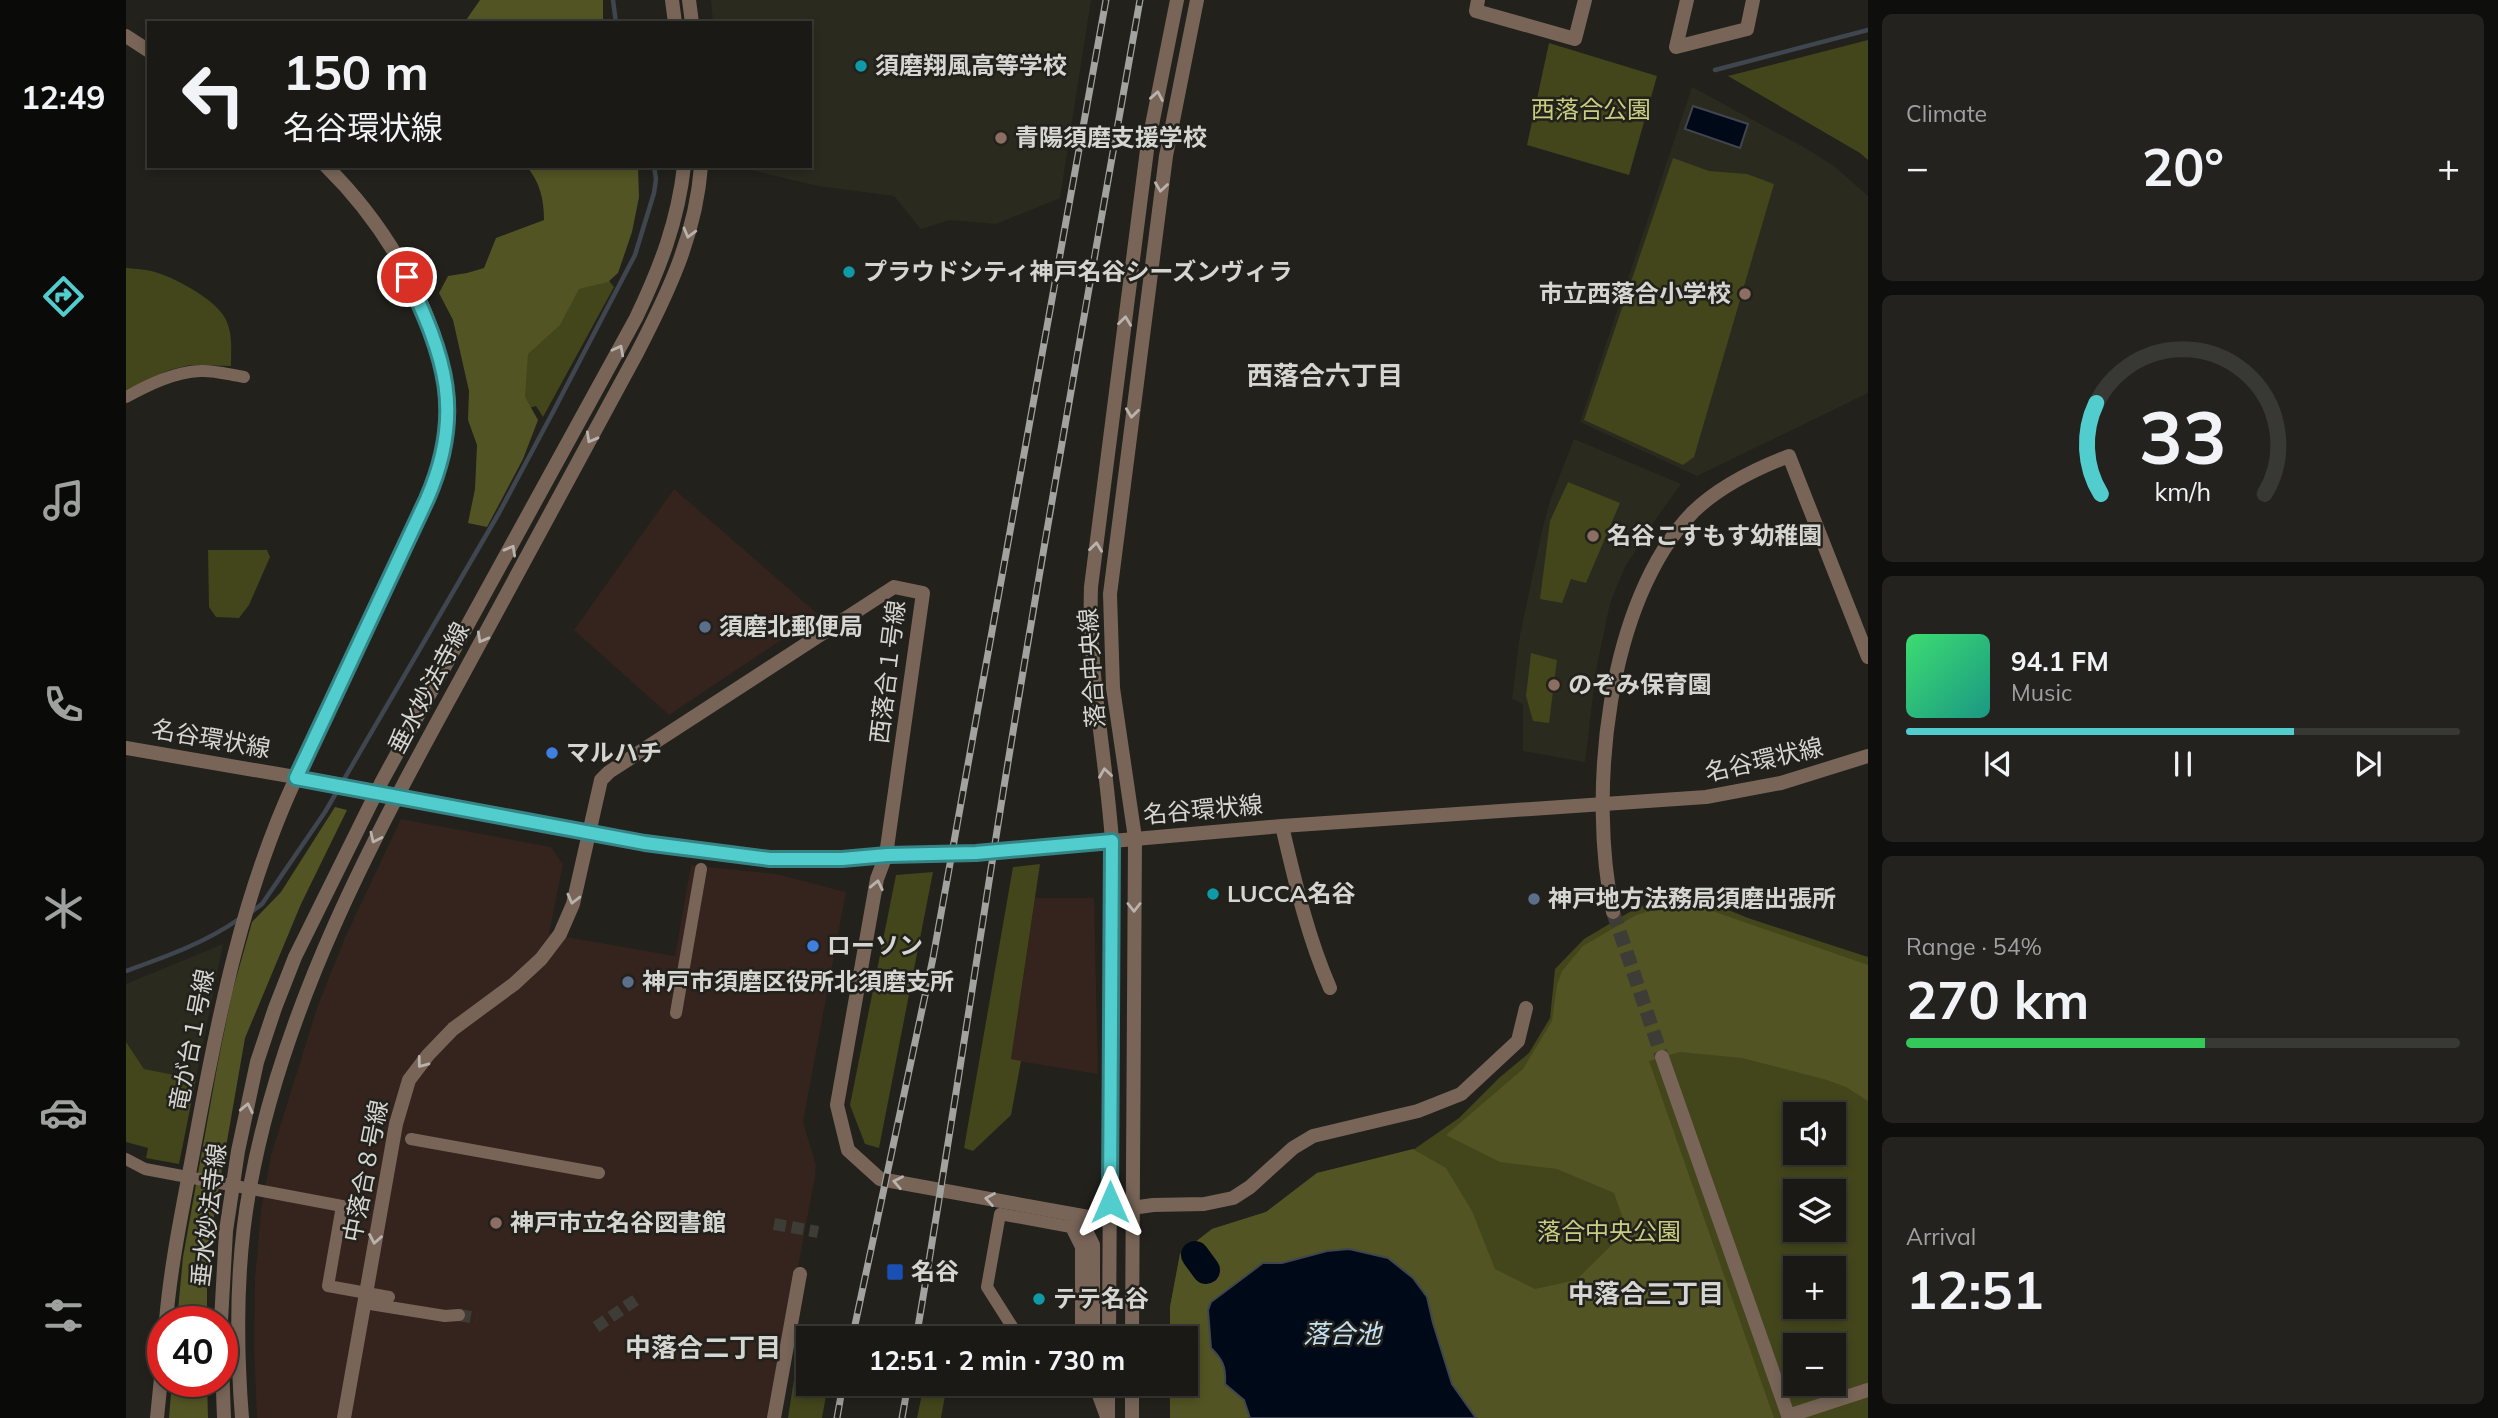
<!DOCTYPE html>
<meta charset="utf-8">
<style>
body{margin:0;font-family:Mulish,"Noto Sans JP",sans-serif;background:#23221e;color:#f1f3f6;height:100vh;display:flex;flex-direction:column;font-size:26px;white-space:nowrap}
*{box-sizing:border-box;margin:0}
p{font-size:23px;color:#9fa0a0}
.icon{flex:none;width:38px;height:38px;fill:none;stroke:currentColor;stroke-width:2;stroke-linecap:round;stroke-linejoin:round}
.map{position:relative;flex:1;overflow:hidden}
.details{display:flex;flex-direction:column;gap:14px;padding:14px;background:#0e0e0c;width:630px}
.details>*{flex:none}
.banner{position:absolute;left:21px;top:21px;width:665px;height:147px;border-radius:0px;box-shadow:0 4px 10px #0003,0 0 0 2px #383834;background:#1a1915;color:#f1f3f6;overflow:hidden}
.controls{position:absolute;left:1657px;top:1102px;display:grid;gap:14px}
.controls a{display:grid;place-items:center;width:63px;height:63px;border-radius:0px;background:#1a1915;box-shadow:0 4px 10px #0003,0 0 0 2px #383834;font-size:35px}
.speed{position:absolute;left:21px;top:1306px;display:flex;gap:14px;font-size:35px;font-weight:700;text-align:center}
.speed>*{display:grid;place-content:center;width:91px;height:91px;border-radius:50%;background:#1a1915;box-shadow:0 4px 10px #0003,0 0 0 2px #383834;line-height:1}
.speed .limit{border:10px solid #d22;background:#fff;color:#111}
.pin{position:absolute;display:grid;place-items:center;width:60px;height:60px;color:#fff;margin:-30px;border:4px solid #fff;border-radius:50%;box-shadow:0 2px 7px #0007}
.me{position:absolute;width:77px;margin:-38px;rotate:0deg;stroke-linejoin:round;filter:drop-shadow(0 0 5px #0008)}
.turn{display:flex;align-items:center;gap:24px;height:147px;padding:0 21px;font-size:32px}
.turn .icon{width:91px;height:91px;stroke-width:2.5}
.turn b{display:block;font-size:49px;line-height:60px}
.big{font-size:52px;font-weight:700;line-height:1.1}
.details .tile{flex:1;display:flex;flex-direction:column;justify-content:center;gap:10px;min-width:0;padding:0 24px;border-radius:10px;background:#23221e}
.details .dial{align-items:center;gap:0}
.dial svg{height:182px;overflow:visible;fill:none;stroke:#383834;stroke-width:7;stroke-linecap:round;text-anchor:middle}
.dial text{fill:#f1f3f6;stroke:none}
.song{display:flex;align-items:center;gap:21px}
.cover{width:84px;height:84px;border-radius:10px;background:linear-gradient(135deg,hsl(140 70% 55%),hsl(170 70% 35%))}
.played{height:7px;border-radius:4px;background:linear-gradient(90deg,#52cdce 70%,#383834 70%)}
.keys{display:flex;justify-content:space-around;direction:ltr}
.heat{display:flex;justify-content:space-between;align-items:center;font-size:38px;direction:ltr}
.charge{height:10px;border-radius:5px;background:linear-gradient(90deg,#34c759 54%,#383834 0)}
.trip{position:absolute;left:670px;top:1326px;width:402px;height:70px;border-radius:0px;background:#1a1915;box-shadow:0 4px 10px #0003,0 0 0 2px #383834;font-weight:700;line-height:70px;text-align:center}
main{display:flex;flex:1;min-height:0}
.menu{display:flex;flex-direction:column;width:126px;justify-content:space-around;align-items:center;background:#0a0a08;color:#9fa0a0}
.menu .icon{width:49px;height:49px}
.menu .selected{color:#52cdce}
.menu b{font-size:32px;color:#f1f3f6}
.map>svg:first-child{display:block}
.commercial{fill:#35231d}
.built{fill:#2b2a1f}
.green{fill:#43451b;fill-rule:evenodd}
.forest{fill:#525423}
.water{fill:#000917;stroke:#40464f;stroke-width:2}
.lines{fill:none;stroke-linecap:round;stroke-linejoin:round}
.stream{stroke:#40464f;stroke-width:4.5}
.river{stroke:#000917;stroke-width:28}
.pedestrian-tunnel{stroke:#3d3c37;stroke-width:12;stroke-dasharray:12 6;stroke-linecap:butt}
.minor-tunnel{stroke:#3d3c37;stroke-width:14;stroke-dasharray:14 7;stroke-linecap:butt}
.pedestrian{stroke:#786558;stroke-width:12}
.minor{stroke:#786558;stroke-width:14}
.tertiary{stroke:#786558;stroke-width:14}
.rail-casing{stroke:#a2a29e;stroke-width:7}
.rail{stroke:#22211c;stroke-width:4.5;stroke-dasharray:13;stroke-linecap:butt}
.oneway{stroke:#b9b3ad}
.route-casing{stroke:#358586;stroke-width:18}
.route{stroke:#52cdce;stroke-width:12}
.culture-dot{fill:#0f9aa8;stroke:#22211c;stroke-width:2.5}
.education-dot{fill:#8d6e63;stroke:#22211c;stroke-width:2.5}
.service-dot{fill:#5c6f8a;stroke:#22211c;stroke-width:2.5}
.shop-dot{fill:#3f7fe0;stroke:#22211c;stroke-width:2.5}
.transit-dot{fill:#1a4fb4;stroke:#22211c;stroke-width:2.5}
.labels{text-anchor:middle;stroke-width:5;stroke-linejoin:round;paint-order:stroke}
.poi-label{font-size:24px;font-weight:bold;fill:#d5d5d1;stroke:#22211c;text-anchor:start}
.park-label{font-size:24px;fill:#c8cd7f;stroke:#22211c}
.street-label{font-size:24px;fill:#d5d5d1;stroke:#22211c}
.neighbourhood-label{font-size:26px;font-weight:bold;fill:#d5d5d1;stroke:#22211c}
.water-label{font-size:26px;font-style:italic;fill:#c4e0f3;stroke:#22211c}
</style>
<main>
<nav class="menu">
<b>12:49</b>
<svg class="icon selected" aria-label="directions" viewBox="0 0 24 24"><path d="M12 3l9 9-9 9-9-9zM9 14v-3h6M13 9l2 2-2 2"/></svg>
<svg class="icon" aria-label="music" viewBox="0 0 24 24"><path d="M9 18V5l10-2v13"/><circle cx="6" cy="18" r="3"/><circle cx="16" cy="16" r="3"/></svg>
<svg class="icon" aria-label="phone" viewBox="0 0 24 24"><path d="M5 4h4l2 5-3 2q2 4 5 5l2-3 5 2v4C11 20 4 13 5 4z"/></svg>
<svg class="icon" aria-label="climate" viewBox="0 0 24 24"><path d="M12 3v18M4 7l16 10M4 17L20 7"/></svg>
<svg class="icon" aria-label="car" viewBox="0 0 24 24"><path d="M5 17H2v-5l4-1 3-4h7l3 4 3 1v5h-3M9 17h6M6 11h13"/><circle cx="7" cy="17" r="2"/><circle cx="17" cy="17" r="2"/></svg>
<svg class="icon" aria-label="filters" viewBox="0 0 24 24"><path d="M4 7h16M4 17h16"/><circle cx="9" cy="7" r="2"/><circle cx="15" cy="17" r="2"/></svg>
</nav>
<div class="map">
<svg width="1742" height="1418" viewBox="0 0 1742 1418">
<rect width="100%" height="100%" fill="#22211c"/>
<path class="commercial" d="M548,489L693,615L543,715L448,630Z
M275,819L425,847L437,864L423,934L549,956L565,865L650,874L720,892L677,1122L690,1165L689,1176L644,1418H131L128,1347L129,1279L135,1211L145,1155L192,1005L220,935Z
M909,898H968L972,1074L885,1060Z"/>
<path class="built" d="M585,0H965L934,198L870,224L824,220L795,229L768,196L692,186L608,166H684V23H587Z
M1566,87L1681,149L1708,166L1742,196V393L1571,476L1454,422Z
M1448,439L1555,484L1527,523L1499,567L1484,603L1470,671L1459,762L1397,751V704L1386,699L1394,635L1417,527L1425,498Z
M97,944L70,1079L18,1069L0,1042V984Z"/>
<path class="green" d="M1742,40V160L1734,153L1602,76Z
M1423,43L1531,76L1503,175L1401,145Z
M1547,158L1583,171L1621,174L1648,184L1568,457L1557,465L1458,420Z
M0,268C10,269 22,269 32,273C51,279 90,300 99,318C107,333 105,349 105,366L64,365L44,370L0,390Z
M477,273L488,287L417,417L410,406L393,411L385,345L447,282Z
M1442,482L1494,503L1460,583L1445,579L1436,603L1414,599L1424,521Z
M82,550H141L144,557L123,605L113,618L90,617L83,607Z
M1405,653L1431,660L1423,723L1407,721L1400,696Z
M914,864L885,1059L895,1061L885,1115L847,1151L838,1148L887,867Z
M807,872L753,1148L739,1144L724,1105L770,875Z
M1548,899L1578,900L1622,918L1742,957V1418H1044V1384H1060V1339H1044V1307L1054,1254L1086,1229L1140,1212L1191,1173L1287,1150L1333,1118L1373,1078L1403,1053L1424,1018L1429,969L1458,939L1512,907ZM1670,1115H1708V1153H1670ZM1670,1192H1708V1230H1670ZM1670,1269H1708V1307H1670ZM1670,1346H1708V1384H1670Z
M0,1042L18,1069L70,1079L53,1164L20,1158L22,1148L0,1142Z
M676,1327L710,1333L709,1339H682V1384H702L696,1418H662Z
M798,1384H821L815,1418H791Z"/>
<path class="forest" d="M354,0H477V23H338Z
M400,166H512L513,197L506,232L492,273L482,282L453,289L434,325L402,354L399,397L412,420L397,459L361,527L342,523L349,489L351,445L342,420L343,391L327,320L313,293L322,276L341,273L358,268L370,238L418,220C418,200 414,181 400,166Z
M209,807L221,810L175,904L119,1038L81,1256V1321H51L57,1257L92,1062L106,993L126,922L155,892Z
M1539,907H1575L1742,965V1101L1720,1087L1701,1080L1616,1058L1554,1052L1523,1061L1648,1418H1350L1326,1385L1307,1323L1301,1297L1287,1278L1201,1251L1156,1263H1137L1082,1310L1085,1348C1097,1360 1100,1367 1099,1384L1118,1400L1124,1418H1044V1384H1060V1339H1044V1307L1054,1254L1086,1229L1140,1212L1191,1173L1287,1149L1320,1168L1346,1211L1369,1269L1409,1289L1450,1280L1501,1230L1488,1193L1431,1169L1374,1162L1320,1135L1397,1069L1426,1021L1431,985L1436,971L1457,946L1510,915Z
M46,1381H81L82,1418H43Z"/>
<path class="water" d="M1567,106L1622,124L1614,148L1559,129Z
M1223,1249L1262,1258L1287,1278L1301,1297L1307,1323L1326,1384L1350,1418H1124L1118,1400L1099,1384C1100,1367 1097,1360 1085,1348L1082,1310L1085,1302L1137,1263H1156L1201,1251Z"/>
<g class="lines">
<path class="stream" d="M487,0L490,23
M1589,70L1742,30
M124,913L136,904L199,812L373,513L427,412L509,255L528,193L530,179L528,166
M0,971C39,957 79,943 113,919"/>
<path class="river" d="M1069,1255L1080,1270"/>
<path class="pedestrian-tunnel" d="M648,1224L692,1232
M333,1315L351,1318
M470,1327L514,1297"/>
<path class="minor-tunnel" d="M1487,912L1536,1057"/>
<path class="pedestrian" d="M0,397C22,385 48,372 74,371C88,370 104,375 118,377
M550,1013L575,869
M285,1139L473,1173
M0,1159L19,1169L216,1206L202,1286L263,1297
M238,1303L319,1316L333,1315
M894,1339L861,1287L874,1214L945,1227L955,1247V1339"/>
<path class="minor" d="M1352,0L1350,11L1449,39L1459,0
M1561,0L1550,47L1621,29L1627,0
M1156,826C1169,881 1181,935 1204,988
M1487,912C1462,795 1480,601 1567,512C1594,486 1629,469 1663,456L1742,657
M1536,1057L1663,1418
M947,1215L960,1231L967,1245V1339
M40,1321C45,1261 58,1202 69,1142C92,1017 116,894 170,778
M969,1384L981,1417
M1662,1416L1742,1390
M31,1418L37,1358
M218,1418L270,1124L283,1080L302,1055L327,1029L388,984L415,959L434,934L447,904L475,780L483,772L768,587L797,593L760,855L751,879L711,1105L722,1150L754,1179L968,1218H984L1006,1208L1027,1205L1078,1204L1107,1198L1124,1187L1167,1148L1187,1136L1292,1111L1335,1094L1392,1041L1400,1008
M648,1418L674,1274"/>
<path class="tertiary" d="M546,0L549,23
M563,0L566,23
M0,36L23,51
M0,748L204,783L519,843L628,857L666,859L850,853L1156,826L1580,797L1655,783L1742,756
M170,778C201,708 235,640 267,571C290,524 317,477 321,423C327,333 262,227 200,166
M95,1321L100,1231L112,1151L131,1062L149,1008L169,957L256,781L510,318C534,268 552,221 558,166
M983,1339L986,841C980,756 962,673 965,587L1021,150L1051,0
M1006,1339L1009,838L987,688L984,594L1040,156L1071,0
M96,1364L98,1418
M116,1418C110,1342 110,1261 124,1187C157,1005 246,840 334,680C393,571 452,462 511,353C542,293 570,235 575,166
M982,1418V1384
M1006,1418V1384"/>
<g class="rail-casing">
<path id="rail" d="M726,1339L807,958L980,0
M790,1339C821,1157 848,975 877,793C920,528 967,264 1014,0
M711,1418L717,1384
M776,1418L782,1384"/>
</g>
<use href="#rail" class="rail"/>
</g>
<defs><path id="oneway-chevron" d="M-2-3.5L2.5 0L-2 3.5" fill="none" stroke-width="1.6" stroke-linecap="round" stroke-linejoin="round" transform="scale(1.75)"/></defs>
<g class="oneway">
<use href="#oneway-chevron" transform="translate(1031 96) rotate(-80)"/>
<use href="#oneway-chevron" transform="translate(1035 187) rotate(98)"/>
<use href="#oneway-chevron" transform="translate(563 233) rotate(105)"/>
<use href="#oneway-chevron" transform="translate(999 321) rotate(-83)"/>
<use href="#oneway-chevron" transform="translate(493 350) rotate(-62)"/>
<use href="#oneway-chevron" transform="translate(1006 413) rotate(97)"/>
<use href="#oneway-chevron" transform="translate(465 438) rotate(119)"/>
<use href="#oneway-chevron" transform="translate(970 547) rotate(-83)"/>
<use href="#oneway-chevron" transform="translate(385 550) rotate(-61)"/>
<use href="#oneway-chevron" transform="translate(356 638) rotate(119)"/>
<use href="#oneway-chevron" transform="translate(979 773) rotate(-98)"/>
<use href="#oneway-chevron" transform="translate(249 838) rotate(115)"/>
<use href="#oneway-chevron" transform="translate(751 885) rotate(-78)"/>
<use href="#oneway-chevron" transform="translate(447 899) rotate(104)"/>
<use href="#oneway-chevron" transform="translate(1008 907) rotate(90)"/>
<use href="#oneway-chevron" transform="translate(296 1063) rotate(127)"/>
<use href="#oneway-chevron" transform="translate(121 1108) rotate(-78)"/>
<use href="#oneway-chevron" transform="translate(772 1182) rotate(-169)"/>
<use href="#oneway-chevron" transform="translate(864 1199) rotate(-170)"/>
<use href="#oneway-chevron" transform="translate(249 1239) rotate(100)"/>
</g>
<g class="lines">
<g class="route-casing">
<path id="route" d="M281,277C319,357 339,413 301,499L170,778L519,843L644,859H716L761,855L850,853L986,841L984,1202"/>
</g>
<use href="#route" class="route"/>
</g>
<g class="culture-dot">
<circle cx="735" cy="66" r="7"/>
<circle cx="723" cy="272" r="7"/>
<circle cx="1087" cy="894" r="7"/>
<circle cx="913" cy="1299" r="7"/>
</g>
<g class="education-dot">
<circle cx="875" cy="138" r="7"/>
<circle cx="1619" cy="294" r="7"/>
<circle cx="1467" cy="536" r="7"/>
<circle cx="1428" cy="685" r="7"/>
<circle cx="370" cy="1223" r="7"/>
</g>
<g class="service-dot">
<circle cx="579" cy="627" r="7"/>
<circle cx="1408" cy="899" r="7"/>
<circle cx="502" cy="982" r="7"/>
</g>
<g class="shop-dot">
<circle cx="426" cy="753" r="7"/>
<circle cx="687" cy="946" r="7"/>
</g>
<rect class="transit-dot" x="760" y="1263" width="18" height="18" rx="3.5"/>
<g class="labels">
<g class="poi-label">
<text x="749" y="74">須磨翔風高等学校</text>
<text x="889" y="146">青陽須磨支援学校</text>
<text x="737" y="280">プラウドシティ神戸名谷シーズンヴィラ</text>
<text x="1605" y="302" text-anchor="end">市立西落合小学校</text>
<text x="1481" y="544">名谷こすもす幼稚園</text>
<text x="593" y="635">須磨北郵便局</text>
<text x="1442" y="693">のぞみ保育園</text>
<text x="440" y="761">マルハチ</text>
<text x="1101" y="902">LUCCA名谷</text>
<text x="1422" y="907">神戸地方法務局須磨出張所</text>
<text x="701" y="954">ローソン</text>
<text x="516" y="990">神戸市須磨区役所北須磨支所</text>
<text x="384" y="1231">神戸市立名谷図書館</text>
<text x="785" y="1280">名谷</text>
<text x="927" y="1307">テテ名谷</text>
</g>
<g class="park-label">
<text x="1465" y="118">西落合公園</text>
<text x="1483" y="1240">落合中央公園</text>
</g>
<g class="street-label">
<text transform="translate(966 668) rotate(-94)" y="8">落合中央線</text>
<text transform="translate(762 672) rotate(-83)" y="8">西落合１号線</text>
<text transform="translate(303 688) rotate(-62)" y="8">垂水妙法寺線</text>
<text transform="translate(85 739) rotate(10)" y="8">名谷環状線</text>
<text transform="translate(1638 760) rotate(-13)" y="8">名谷環状線</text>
<text transform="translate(1077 810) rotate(-5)" y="8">名谷環状線</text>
<text transform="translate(66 1040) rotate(-79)" y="8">竜が台１号線</text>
<text transform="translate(240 1171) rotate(-79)" y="8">中落合８号線</text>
<text transform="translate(83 1215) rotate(-83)" y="8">垂水妙法寺線</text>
</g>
<g class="neighbourhood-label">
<text x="1199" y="385">西落合六丁目</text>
<text x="1520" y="1303">中落合三丁目</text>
<text x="577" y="1357">中落合二丁目</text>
</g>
<g class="water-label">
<text x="1216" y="1343">落合池</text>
</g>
</g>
</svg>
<div class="controls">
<a><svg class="icon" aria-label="sound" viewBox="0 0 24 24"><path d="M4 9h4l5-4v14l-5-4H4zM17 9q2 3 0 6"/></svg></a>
<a><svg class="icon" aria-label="layers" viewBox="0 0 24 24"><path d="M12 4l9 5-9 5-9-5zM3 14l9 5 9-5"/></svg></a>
<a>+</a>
<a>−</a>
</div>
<div class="speed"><div class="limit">40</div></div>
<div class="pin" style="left:281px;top:277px;background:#d93025"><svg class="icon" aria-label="arrive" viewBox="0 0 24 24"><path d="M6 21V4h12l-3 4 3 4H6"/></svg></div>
<svg class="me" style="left:984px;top:1202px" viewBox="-20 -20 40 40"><path d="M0-17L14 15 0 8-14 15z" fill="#52cdce" stroke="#fff" stroke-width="4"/></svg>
<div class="trip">12:51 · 2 min · 730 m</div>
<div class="banner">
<div class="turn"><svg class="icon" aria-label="left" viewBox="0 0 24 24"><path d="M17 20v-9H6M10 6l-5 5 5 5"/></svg><div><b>150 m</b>名谷環状線</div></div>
</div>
</div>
<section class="details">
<div class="tile"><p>Climate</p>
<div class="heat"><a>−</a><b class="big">20°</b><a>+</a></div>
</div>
<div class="tile dial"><svg viewBox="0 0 100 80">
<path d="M14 69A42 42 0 1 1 86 69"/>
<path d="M14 69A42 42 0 0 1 12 29" stroke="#52cdce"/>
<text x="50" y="56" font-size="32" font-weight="700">33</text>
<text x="50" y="72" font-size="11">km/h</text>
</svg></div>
<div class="tile">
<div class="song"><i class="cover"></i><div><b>94.1 FM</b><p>Music</p></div></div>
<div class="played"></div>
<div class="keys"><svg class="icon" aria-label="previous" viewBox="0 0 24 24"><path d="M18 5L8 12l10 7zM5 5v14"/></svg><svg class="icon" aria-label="pause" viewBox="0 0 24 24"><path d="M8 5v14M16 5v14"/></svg><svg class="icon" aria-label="next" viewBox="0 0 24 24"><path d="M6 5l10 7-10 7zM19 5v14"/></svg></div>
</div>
<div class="tile"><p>Range · 54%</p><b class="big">270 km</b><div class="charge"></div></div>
<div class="tile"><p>Arrival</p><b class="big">12:51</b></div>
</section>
</main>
